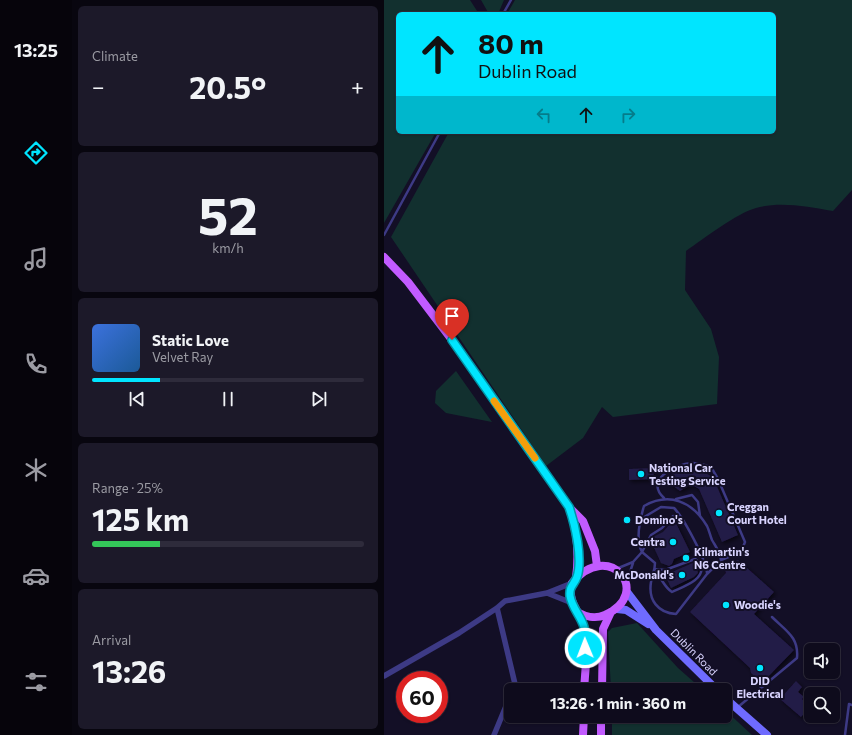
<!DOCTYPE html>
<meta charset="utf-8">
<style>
body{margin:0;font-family:Commissioner,sans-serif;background:#1c1929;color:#f1f3f6;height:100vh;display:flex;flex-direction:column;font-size:15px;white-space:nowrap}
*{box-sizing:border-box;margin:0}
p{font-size:13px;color:#9b9ba3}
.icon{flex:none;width:22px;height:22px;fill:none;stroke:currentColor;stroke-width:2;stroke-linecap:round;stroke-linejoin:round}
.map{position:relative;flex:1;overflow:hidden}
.drawer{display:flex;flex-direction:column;gap:6px;padding:6px;background:#08060f;width:312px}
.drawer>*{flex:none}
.banner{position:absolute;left:12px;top:12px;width:380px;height:122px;border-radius:6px;box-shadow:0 1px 3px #0004,0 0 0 1px #2e2b3b;background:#00e5ff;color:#111;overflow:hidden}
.buttons{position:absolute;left:420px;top:643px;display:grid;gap:8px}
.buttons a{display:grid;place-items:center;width:36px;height:36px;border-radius:6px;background:#0e0b1c;box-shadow:0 1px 3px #0004,0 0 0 1px #2e2b3b;font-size:20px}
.speed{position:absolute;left:12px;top:671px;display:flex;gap:8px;font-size:20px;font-weight:700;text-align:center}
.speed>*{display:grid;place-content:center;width:52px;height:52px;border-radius:50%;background:#0e0b1c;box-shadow:0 1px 3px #0004,0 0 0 1px #2e2b3b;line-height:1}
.speed .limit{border:6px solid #d22;background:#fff;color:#111}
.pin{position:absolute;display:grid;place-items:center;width:34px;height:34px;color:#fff;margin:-41px -17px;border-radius:50% 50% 50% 0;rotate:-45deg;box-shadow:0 0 4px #0007}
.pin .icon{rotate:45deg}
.me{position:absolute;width:44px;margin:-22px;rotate:359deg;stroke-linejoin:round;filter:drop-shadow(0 0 3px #0008)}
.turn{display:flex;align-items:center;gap:14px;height:84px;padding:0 16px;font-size:18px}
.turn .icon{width:52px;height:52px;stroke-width:2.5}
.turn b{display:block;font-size:28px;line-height:34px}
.lanes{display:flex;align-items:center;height:38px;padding:0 16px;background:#0003;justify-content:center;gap:20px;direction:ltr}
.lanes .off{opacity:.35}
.big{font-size:30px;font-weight:700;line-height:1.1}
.drawer .tile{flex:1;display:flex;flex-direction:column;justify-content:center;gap:6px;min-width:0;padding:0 14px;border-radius:6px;background:#1c1929}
.drawer .dial{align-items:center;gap:0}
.dial b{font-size:52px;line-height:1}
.song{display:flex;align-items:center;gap:12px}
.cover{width:48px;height:48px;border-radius:6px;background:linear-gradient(135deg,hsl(220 70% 55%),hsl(210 70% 35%))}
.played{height:4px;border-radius:2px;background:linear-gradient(90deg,#00e5ff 25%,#2e2b3b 25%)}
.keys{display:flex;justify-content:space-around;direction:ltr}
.heat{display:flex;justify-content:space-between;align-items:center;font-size:22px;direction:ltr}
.charge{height:6px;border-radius:3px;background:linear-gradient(90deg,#34c759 25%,#2e2b3b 0)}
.trip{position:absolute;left:120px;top:683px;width:228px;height:40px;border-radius:6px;background:#0e0b1c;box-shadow:0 1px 3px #0004,0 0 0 1px #2e2b3b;font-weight:700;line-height:40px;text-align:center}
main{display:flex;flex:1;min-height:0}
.menu{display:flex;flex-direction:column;width:72px;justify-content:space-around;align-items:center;background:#06040b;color:#9b9ba3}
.menu .icon{width:28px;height:28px}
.menu .current{color:#00e5ff}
.menu b{font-size:18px;color:#f1f3f6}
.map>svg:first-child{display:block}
.green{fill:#12302f}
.building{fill:#241b47;filter:url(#shadow)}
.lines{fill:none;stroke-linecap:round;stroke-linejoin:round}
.service{stroke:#3d3a85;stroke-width:2.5}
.minor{stroke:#3d3a85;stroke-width:5.5}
.secondary{stroke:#6f6bff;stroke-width:8}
.primary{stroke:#c25bff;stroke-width:8}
.route-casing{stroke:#0095a6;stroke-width:10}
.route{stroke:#00e5ff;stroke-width:7}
.slow{stroke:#f59e0b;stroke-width:7}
.poi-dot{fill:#00e5ff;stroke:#130f26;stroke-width:1.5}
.labels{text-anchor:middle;stroke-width:4;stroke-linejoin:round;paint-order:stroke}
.poi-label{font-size:11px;font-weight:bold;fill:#d9d4ff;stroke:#130f26;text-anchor:start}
.street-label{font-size:11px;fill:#d9d4ff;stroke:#130f26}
</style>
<main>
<nav class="menu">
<b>13:25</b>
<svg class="icon current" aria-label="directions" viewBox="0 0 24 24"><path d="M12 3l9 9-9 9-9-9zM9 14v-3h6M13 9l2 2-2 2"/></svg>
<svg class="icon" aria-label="music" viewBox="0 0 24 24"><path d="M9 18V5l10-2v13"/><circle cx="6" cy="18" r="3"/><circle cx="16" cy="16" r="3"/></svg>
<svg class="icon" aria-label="phone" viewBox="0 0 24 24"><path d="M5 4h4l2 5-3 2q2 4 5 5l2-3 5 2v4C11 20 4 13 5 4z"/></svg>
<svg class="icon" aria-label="climate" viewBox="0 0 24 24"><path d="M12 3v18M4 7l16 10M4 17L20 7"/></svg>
<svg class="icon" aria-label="car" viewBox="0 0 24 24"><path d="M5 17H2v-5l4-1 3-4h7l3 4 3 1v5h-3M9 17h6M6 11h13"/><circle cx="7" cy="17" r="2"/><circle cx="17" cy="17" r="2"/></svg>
<svg class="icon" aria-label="filters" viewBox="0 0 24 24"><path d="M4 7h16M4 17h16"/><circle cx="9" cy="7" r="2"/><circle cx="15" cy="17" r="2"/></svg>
</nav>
<section class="drawer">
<div class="tile"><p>Climate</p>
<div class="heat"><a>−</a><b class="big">20.5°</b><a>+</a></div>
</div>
<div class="tile dial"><b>52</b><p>km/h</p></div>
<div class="tile">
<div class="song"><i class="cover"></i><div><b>Static Love</b><p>Velvet Ray</p></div></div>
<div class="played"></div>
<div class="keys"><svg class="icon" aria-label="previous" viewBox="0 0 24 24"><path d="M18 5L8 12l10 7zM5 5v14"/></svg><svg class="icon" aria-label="pause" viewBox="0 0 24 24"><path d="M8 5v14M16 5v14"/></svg><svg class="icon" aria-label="next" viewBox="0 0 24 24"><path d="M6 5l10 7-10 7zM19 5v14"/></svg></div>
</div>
<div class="tile"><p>Range · 25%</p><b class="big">125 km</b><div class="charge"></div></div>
<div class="tile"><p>Arrival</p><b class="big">13:26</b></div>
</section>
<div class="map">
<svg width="468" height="735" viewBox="0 0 468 735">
<defs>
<filter id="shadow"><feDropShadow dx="2" dy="2" stdDeviation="2" flood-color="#0009"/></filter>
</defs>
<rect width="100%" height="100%" fill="#130f26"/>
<path class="green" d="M0,0H86L95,14H14V132H52L0,223Z
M97,0H120L114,14H105Z
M131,0H468V190L449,211C424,207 397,201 372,208C353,213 319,239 302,251L301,290L327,329L335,357L333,404L229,417L218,407L199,438L162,466L7,237L65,132H390V14H123Z
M72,371L108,422L62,413L51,403L52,391Z
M253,623L294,668L319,690H227L224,632L228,628Z
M341,710L368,735H228V716H341Z"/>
<path class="building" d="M302,467H309L327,476L331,482L354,535L338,542L315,489L310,486H304L296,491L281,480L291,471Z
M269,468L270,479L245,480V469Z
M290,519L306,552L290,559L288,564L285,566L277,563L267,541L269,537L279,532Z
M354,560L390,592L370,614L410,650L378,683L367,673L366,668L306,612L342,573L341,570L347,563Z
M311,562L314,573L310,577L287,588L281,575Z
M412,681L418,687L414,692L420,697L418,699L426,707L417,717L396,699Z"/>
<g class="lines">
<path class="service" d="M119,14L127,0
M0,235L56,132
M280,498C260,480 291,464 308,463C315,463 321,465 327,467L334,479L361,542L357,552L337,560L323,574L292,614C274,613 264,600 267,582C268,575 271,571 271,563L258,552L267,535L278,528L289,516L297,517
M292,499L308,495L314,502L316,516
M257,519L277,507L290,508C300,518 322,560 323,573
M232,569L249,562L258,552C251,539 256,519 260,506C285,492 308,501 323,526C325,530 326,535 328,540C332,547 336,552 337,560
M271,572C278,578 280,587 288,592C298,587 321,580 317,566C315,562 314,560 311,559L281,570L271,569
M243,581L249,563
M354,707L413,658C415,637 402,631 388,617
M461,735L465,704L468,705"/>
<path class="minor" d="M163,593L188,603
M113,608L131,684L129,690
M0,676L75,633L113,608L121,601L163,593L188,583
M110,735L127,694"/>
<path class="secondary" d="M243,592L272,630L333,690
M233,609L242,610L264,624
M341,698L383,735"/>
<path class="primary" d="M0,257L24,282L68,340L185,507L199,521L211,551L213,566
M186,510C193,531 195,555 192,578
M192,611C201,617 212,619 221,615C270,593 225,538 188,583C183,605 196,609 200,627C205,642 201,673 200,690
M218,690L219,629L227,612
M199,735L200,716
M217,735V716"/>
</g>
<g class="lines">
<g class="route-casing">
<path id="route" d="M68,340L185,507C191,524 199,559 193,577C190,585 185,586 186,596C188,608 197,616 200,627C202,634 201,641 201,648"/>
</g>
<use href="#route" class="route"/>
<path class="slow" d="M110,401L151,458"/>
</g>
<g class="poi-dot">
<circle cx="257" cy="474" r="4"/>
<circle cx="335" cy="513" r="4"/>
<circle cx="243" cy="520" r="4"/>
<circle cx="289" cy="542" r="4"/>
<circle cx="302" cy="558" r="4"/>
<circle cx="298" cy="575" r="4"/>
<circle cx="342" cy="605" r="4"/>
<circle cx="376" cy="668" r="4"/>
</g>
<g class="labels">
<g class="poi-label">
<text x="265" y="472">National Car<tspan x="265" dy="13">Testing Service</tspan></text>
<text x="343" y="511">Creggan<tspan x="343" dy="13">Court Hotel</tspan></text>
<text x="251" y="524">Domino's</text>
<text x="281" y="546" text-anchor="end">Centra</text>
<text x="310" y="556">Kilmartin's<tspan x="310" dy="13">N6 Centre</tspan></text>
<text x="290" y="579" text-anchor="end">McDonald's</text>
<text x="350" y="609">Woodie's</text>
<text x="376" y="685" text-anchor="middle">DID<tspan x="376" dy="13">Electrical</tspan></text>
</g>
<g class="street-label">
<text transform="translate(310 652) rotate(45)" y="4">Dublin Road</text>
</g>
</g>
</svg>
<div class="buttons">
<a><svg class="icon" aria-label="sound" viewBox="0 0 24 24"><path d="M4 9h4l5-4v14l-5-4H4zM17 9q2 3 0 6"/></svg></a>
<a><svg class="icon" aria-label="search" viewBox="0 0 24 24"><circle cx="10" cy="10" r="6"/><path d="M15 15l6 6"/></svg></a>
</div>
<div class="speed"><div class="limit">60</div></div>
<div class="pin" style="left:68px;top:340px;background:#d93025"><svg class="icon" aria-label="arrive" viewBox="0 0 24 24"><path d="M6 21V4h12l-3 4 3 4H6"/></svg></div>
<svg class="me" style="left:201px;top:648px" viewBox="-20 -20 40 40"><circle r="17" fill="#00e5ff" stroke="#fff" stroke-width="3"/><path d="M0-11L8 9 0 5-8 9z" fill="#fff"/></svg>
<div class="trip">13:26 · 1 min · 360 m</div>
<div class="banner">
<div class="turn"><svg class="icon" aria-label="ahead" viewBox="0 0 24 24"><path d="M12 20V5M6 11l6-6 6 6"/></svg><div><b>80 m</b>Dublin Road</div></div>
<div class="lanes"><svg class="icon off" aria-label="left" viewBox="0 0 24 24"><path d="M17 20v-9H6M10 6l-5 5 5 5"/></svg><svg class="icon" aria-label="ahead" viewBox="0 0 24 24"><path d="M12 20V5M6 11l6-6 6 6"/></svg><svg class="icon off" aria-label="right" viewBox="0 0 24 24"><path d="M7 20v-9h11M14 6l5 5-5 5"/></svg></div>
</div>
</div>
</main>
